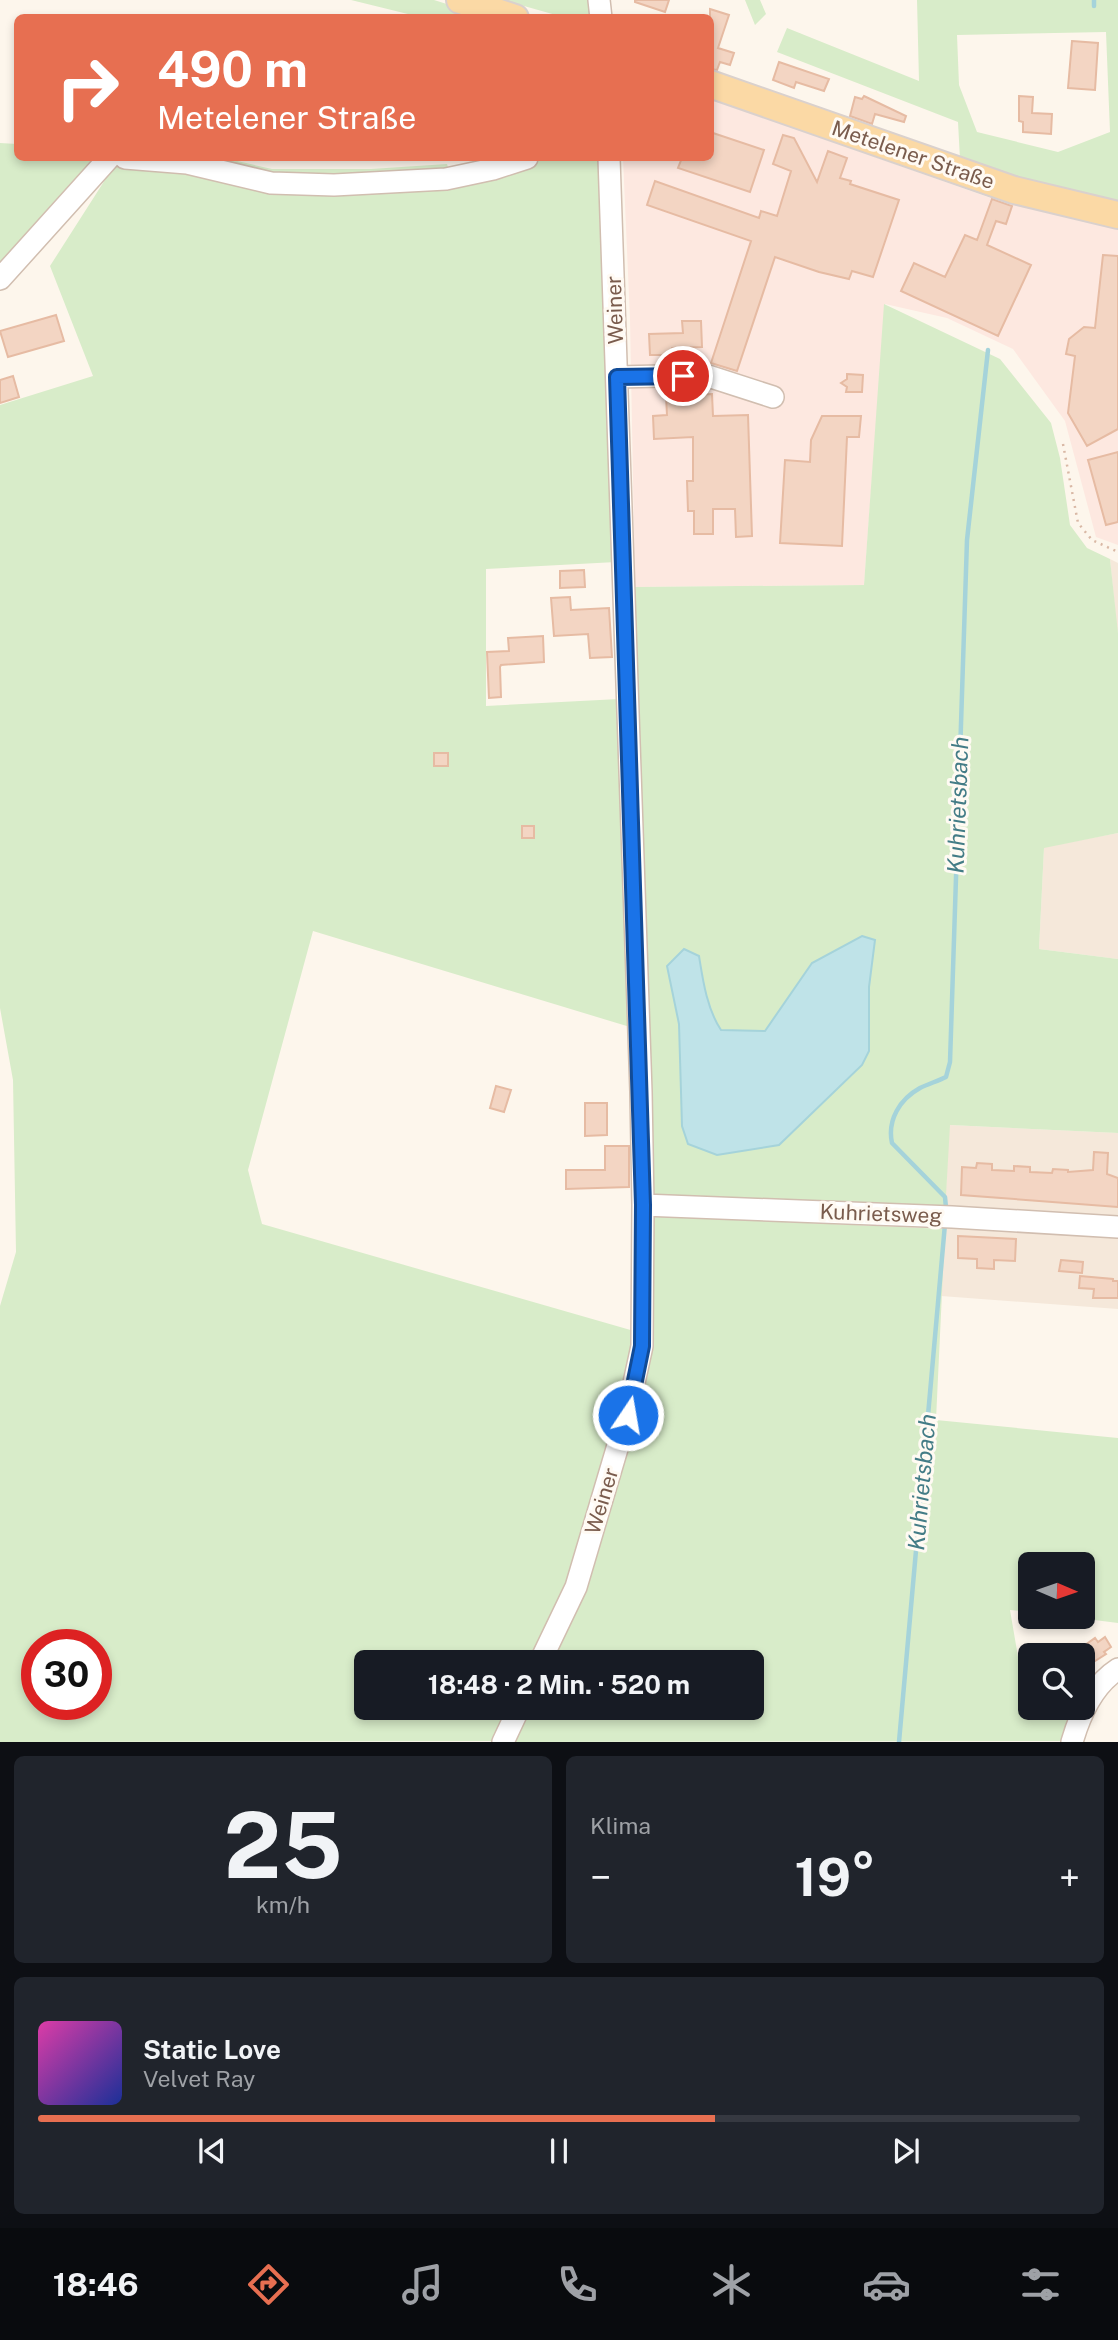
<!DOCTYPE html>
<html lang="de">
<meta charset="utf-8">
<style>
body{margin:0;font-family:"Public Sans",sans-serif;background:#20242c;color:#f1f3f6;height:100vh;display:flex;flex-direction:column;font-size:26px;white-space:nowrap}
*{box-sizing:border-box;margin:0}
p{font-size:23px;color:#9ea1a6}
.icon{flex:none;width:38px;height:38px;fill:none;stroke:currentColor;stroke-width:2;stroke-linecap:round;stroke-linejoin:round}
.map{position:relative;height:1742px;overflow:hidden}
.side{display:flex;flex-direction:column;gap:14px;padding:14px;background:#0d0f14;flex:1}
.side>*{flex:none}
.hud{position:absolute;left:14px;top:14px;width:700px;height:147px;border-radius:10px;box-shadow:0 4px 10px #0003;background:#e76f51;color:#fff;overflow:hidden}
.needle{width:46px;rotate:92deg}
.buttons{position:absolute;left:1018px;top:1552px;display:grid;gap:14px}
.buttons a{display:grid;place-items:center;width:77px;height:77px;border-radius:10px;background:#171b24;box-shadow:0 4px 10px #0003;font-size:35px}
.speed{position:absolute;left:21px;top:1629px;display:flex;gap:14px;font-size:35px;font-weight:700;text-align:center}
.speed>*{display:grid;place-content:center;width:91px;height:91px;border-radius:50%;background:#171b24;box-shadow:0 4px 10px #0003;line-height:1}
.speed .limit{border:10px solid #d22;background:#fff;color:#111}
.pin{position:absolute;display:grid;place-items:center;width:60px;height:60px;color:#fff;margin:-30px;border:4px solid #fff;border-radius:50%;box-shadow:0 2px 7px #0007}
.me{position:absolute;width:77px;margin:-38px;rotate:12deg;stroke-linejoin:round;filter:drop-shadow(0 0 5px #0008)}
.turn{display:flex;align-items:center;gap:24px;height:147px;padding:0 28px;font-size:32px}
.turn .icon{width:91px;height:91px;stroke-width:2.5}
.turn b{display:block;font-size:49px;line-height:60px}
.big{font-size:52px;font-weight:700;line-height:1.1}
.side .widget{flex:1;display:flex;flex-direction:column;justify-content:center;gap:10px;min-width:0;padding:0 24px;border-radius:10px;background:#20242c}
.side .dial{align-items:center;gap:0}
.dial b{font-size:91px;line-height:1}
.song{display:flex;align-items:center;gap:21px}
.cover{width:84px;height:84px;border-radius:10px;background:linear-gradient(135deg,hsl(320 70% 55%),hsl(230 70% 35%))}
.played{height:7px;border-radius:4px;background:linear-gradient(90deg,#e76f51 65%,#363941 65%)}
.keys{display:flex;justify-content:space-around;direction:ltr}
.heat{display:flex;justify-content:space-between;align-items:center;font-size:38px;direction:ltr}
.side .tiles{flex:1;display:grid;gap:14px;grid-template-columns:1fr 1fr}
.widget:last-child{grid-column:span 2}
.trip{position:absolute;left:354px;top:1650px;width:410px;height:70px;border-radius:10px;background:#171b24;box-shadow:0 4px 10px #0003;font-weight:700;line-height:70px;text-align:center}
.dock{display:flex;height:112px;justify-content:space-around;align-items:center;background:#090b0e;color:#9ea1a6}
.dock .icon{width:49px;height:49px}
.dock .on{color:#e76f51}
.dock b{font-size:32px;color:#f1f3f6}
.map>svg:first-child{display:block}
.residential{fill:#f5e8da}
.commercial{fill:#fde8e0}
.green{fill:#d8ecc9;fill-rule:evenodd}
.water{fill:#bfe3e8;stroke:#a5d3da;stroke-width:2}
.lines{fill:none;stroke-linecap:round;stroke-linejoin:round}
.stream{stroke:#a5d3da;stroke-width:4.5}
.building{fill:#f3d5c3;stroke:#e6bba3;stroke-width:2}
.minor-casing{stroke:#d1beb0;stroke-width:24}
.major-casing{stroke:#dad1cd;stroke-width:30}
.path{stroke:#d9b8a5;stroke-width:2.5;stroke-dasharray:2 5;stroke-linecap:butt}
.minor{stroke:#fff;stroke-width:21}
.major{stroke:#fbd9a5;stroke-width:26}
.route-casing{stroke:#114b97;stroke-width:18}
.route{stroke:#1a73e8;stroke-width:12}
.labels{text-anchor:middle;stroke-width:6;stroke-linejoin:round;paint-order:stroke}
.street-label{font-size:21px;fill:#7a5c4d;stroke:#fffaf3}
.water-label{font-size:23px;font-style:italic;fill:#437c86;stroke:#fffaf3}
</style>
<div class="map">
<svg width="1118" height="1742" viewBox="0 0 1118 1742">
<rect width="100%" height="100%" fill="#fdf6ec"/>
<path class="residential" d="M1110,559L1118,563V633L1117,630Z
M1118,833V959L1039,949L1044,847Z
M949,1125L1118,1133V1309L941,1296Z"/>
<path class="commercial" d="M711,99L999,201L1118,224V545L1096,537L1065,421L1013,349L947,318L885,304L864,585L635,587L630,319L623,158H710Z"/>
<path class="green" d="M351,0H434L488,17H420Z
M503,0H592L594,17H563Z
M745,0H760L766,14L755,25Z
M917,0H1118V208L960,159L958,122L777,52L787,28L919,81ZM1106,32L1110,132L1058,152L977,132L959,85L957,35Z
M0,143L17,144L18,158H96L0,268Z
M119,158H224L272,169H371L447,164L450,174L495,177L548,158H600L616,562L486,569V706L619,699L630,1027L313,931L248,1170L262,1224L634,1331L619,1410L570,1582L532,1662H366V1708H511L495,1741L0,1742V1306L16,1252L13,1080L0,1008V405L93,376L50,266ZM37,1645H96V1704H37Z
M884,304L1000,359L1051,423L1060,458L1070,525L1087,548L1110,559L1118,633V833L1044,848L1039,949L1118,959V1133L950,1125L945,1213L649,1201L635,587L864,585Z
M651,1216L945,1229L936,1420L1118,1438V1623L1071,1617H1083V1564H1031V1612L1010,1610L1024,1692L1031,1694V1708H1073L1066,1741L508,1742L524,1708H751V1662H547L636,1412Z"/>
<path class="water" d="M862,936L875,940L869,987V1051L862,1065L779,1145L717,1155L688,1144L682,1126L679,1024L667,966L684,949L699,956C703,981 707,1009 721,1030L765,1031L812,963Z"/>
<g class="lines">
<path class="stream" d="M1094,0V6
M946,1208L945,1197L892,1143C887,1120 900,1099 920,1088C928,1084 938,1081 946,1077L950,1062L967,540L988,350
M899,1742L945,1224"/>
</g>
<path class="building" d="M635,0H669L665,12L635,2Z
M710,9L729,15L718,48L734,53L730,65L720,62L717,70L710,69Z
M1072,41L1098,43L1095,90L1068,88Z
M779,62L829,79L824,91L796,82L794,88L773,80Z
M864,96L906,116L904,122L875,114L872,124L850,116L855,97L862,99Z
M1019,96L1033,97L1032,113L1052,114L1051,134L1023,132V122L1019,121Z
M710,132L764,150L750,192L678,168L682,158H710Z
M783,135L794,138L817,182L828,151L847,158L840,178L851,181L850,184L899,200L873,277L852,271L849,279L819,272L775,257L737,371L711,363L751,241L647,205L655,181L759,218L761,211L777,216L791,171L773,164Z
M992,199L1012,206L1006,224L996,221L987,245L1031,265L998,336L901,291L914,263L945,277L965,235L977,240Z
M1103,255L1118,256V429L1087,446L1068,413L1075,356L1066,354L1069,339L1084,327L1095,328Z
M56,315L64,341L8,357L0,331Z
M682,321H701L702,347L672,348V355H650L649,334L683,333Z
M847,374L863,375L862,392H846L847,387L841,383L847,379Z
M13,376L19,397L0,403V380Z
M712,394L713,416L748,415L752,536L736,537L735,509H713V534H694V511H688L687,481H693V437L654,439L653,416L667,415L666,396Z
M822,416H861L859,437H847L842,546L780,543L785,460L810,462L811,440Z
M1118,452V522L1106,525L1088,460Z
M584,570L585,587L560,588V571Z
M570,597L571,610L609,608L612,657L590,658L588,634L554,636L551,598Z
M543,636L544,662L501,665L500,667L501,697L489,698L487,652L509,651L508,638Z
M434,753H448V766H434Z
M522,826H534V838H522Z
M496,1086L511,1090L504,1112L490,1108Z
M585,1103H607V1135L585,1136Z
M605,1146H629V1187L566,1189V1170H605Z
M1094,1152L1108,1153L1107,1174L1118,1178V1207L961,1195L962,1167L976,1168L977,1163L992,1164V1170L1014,1171V1166L1030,1167V1172L1052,1173L1053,1169L1068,1170V1172L1093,1170Z
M958,1236L1016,1239L1015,1261L994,1260V1269L977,1268V1259L958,1258Z
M1061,1260L1083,1262L1082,1273L1059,1271Z
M1080,1276L1113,1279V1281H1118V1298H1093L1094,1289L1079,1288Z
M1105,1637L1111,1647L1104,1652L1106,1654L1092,1663L1081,1648L1095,1638L1098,1642Z"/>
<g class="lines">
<g class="minor-casing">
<path id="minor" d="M599,0L601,18
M125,158L187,163L271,183L334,185L446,179L493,169L527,158
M0,279L109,158
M617,377L705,375L773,397
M643,1205L952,1217L1118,1227
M540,1662L576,1587L627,1415L642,1346L643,1205L641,1092L609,158
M503,1742L519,1708
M1072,1742C1080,1714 1093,1685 1118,1669"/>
</g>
<g class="major-casing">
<path id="major" d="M460,0L515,18
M710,84L1014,190L1118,215"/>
</g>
<path class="path" d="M1063,444L1078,523L1092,540L1118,552"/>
<use href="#minor" class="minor"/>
<use href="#major" class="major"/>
</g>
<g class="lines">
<g class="route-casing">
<path id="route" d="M628,1415L642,1346L643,1205L617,377L683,376"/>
</g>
<use href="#route" class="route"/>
</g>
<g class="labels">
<g class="street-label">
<text transform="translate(913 155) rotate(19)" y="7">Metelener Straße</text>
<text transform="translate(615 310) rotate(-92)" y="7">Weiner</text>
<text transform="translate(881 1214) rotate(2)" y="7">Kuhrietsweg</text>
<text transform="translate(602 1501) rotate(-73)" y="7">Weiner</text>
</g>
<g class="water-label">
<text transform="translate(958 805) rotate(-88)" y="8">Kuhrietsbach</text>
<text transform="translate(922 1482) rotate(-85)" y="8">Kuhrietsbach</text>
</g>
</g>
</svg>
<div class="buttons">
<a><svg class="needle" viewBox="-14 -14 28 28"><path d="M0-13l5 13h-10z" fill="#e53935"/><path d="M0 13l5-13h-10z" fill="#9ea1a6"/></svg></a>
<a><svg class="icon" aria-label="search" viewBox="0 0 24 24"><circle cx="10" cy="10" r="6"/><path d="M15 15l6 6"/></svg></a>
</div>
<div class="speed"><div class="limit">30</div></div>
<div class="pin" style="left:683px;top:376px;background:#d93025"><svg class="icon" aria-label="arrive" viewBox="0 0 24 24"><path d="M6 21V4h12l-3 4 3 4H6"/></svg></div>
<svg class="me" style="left:628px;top:1415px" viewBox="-20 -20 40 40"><circle r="17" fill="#1a73e8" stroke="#fff" stroke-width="3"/><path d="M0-11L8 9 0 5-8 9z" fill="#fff"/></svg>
<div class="trip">18:48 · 2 Min. · 520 m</div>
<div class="hud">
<div class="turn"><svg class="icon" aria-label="right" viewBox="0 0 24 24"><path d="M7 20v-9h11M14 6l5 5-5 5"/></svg><div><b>490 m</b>Metelener Straße</div></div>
</div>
</div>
<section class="side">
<div class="tiles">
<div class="widget dial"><b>25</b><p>km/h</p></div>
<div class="widget"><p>Klima</p>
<div class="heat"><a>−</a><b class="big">19°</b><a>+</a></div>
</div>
<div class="widget">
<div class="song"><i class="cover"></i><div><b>Static Love</b><p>Velvet Ray</p></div></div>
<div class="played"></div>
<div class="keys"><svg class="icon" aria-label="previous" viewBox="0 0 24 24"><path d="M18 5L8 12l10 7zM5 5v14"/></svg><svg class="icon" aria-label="pause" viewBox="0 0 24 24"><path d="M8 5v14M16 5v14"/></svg><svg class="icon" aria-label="next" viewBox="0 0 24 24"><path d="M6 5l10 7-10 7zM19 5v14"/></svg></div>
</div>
</div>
</section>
<nav class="dock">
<b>18:46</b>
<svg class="icon on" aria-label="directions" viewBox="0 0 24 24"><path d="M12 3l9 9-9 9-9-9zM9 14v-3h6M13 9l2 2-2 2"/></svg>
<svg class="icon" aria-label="music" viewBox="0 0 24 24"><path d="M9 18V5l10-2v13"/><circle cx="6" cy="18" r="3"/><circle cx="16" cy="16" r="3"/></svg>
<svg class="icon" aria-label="phone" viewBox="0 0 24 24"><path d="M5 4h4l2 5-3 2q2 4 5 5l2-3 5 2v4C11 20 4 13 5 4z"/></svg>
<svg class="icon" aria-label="climate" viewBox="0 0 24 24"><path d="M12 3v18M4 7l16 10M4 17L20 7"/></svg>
<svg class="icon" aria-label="car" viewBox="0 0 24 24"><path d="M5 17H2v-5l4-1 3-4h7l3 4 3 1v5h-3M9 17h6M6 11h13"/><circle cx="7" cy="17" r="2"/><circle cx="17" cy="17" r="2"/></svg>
<svg class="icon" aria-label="filters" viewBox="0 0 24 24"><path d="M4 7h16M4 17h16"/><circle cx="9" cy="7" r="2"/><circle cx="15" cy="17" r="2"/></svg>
</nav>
